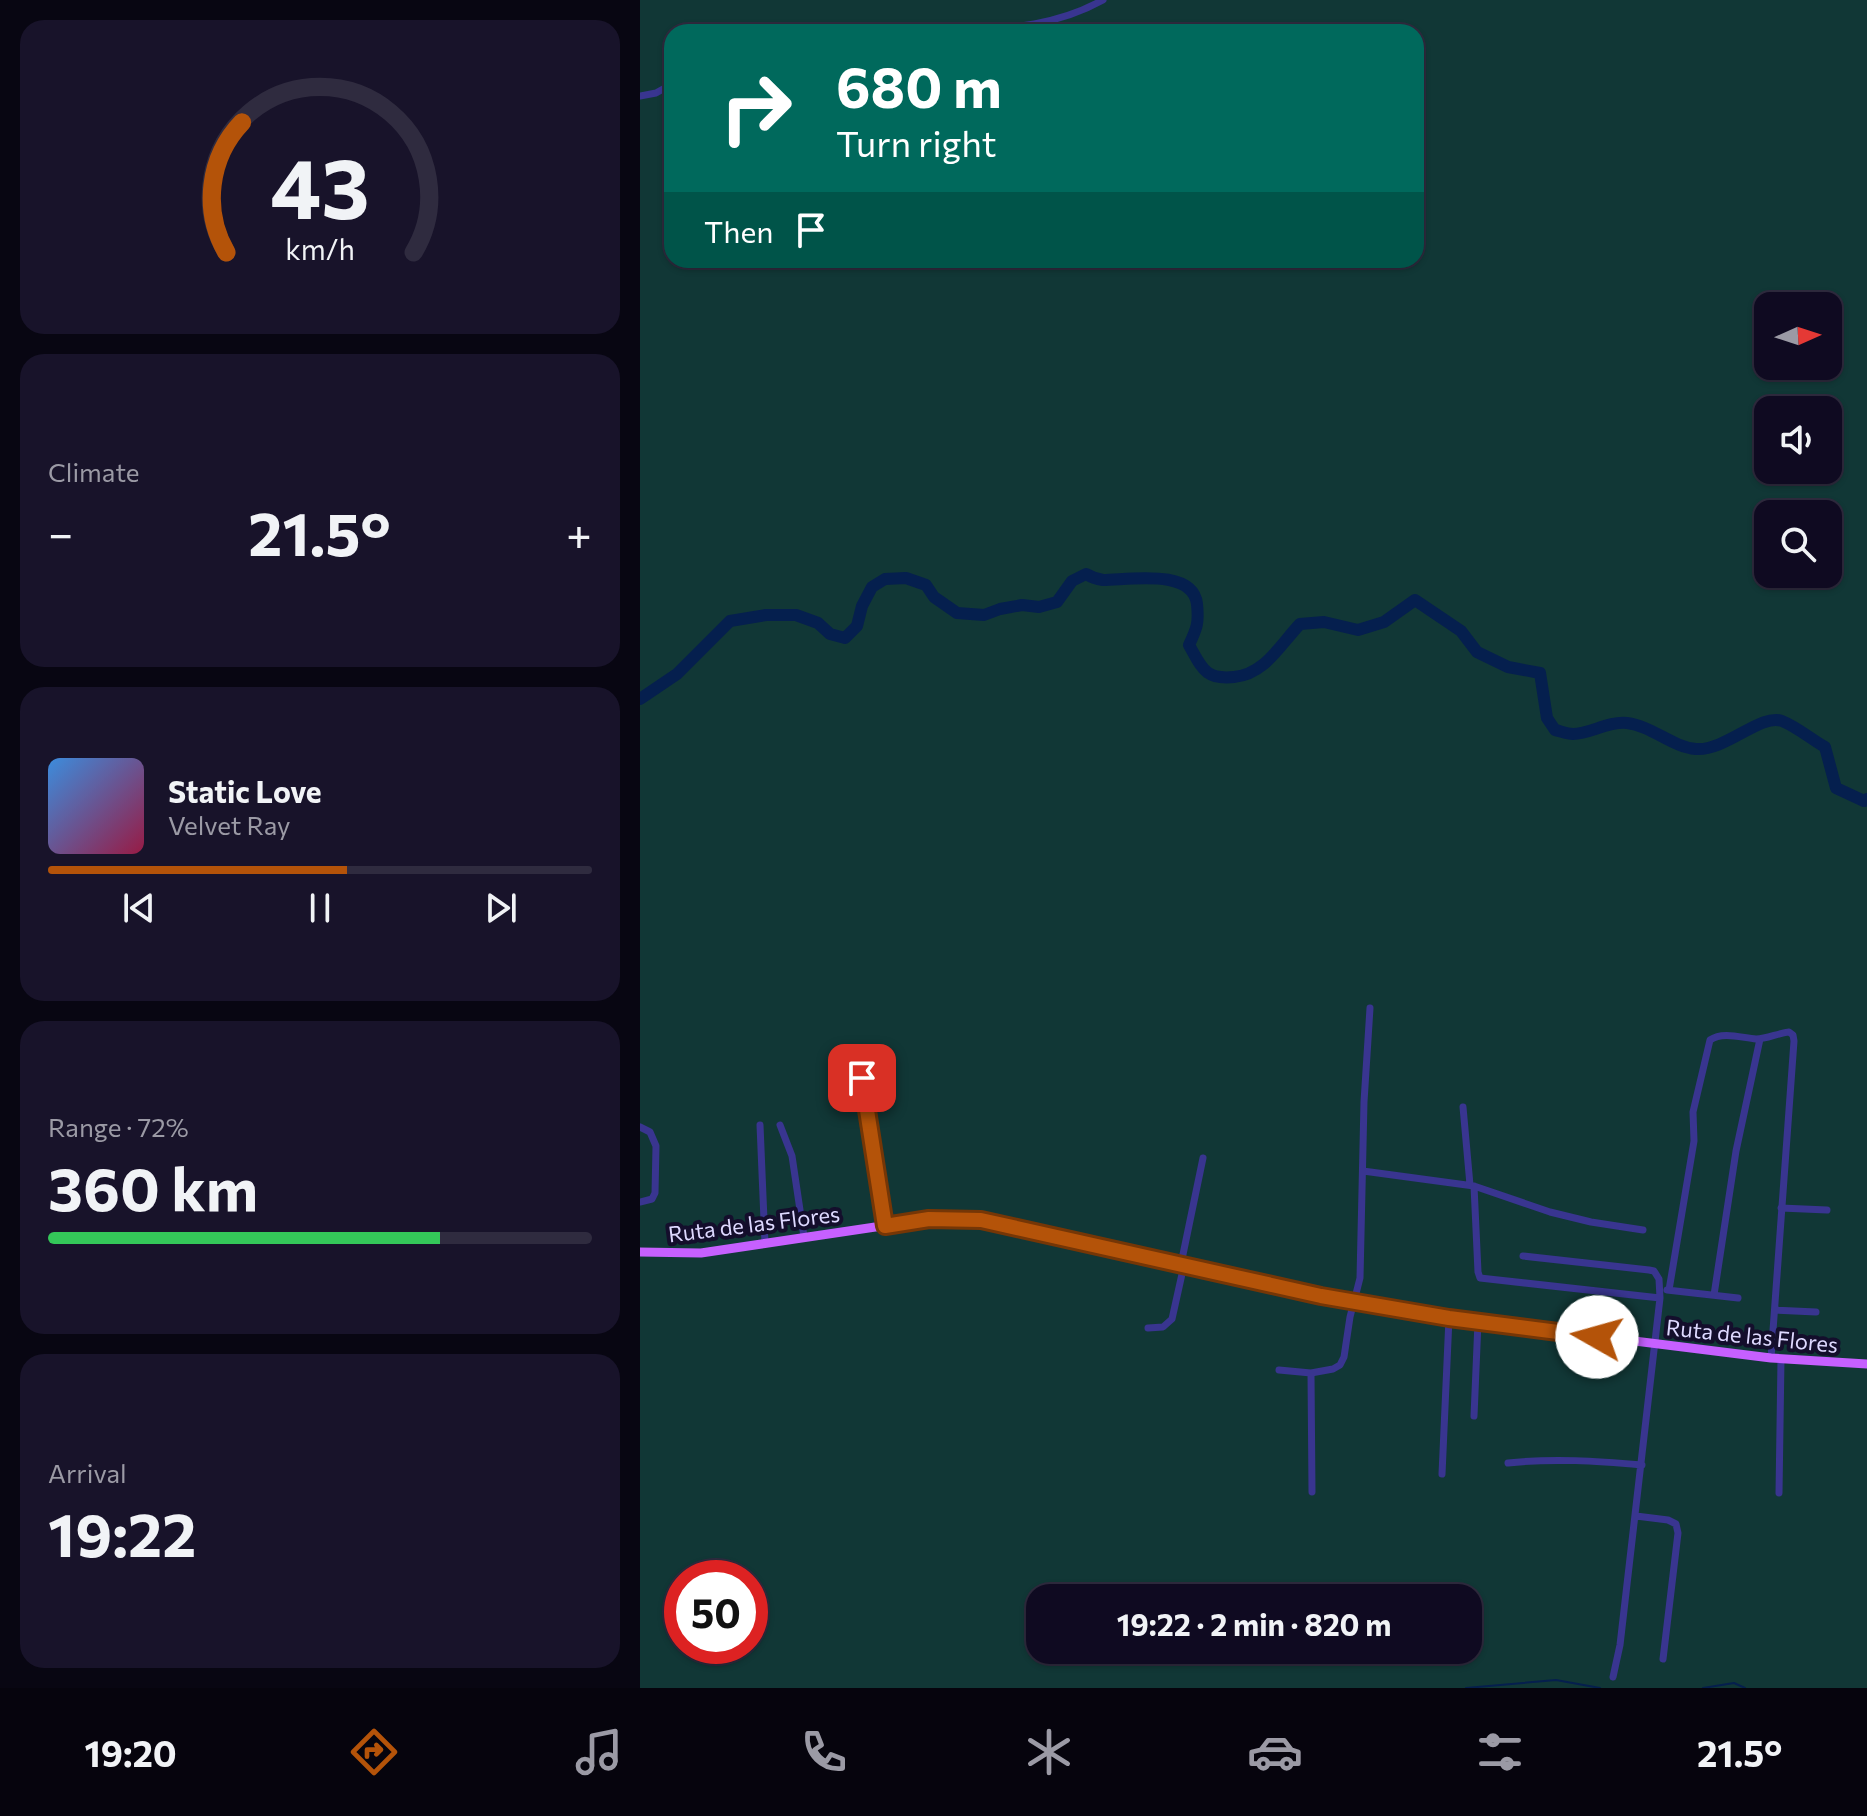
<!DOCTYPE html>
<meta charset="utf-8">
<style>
body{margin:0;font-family:Commissioner,sans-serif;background:#18132a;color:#f1f3f6;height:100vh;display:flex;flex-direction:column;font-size:30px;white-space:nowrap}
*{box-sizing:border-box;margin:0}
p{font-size:26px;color:#9b9aa5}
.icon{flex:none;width:44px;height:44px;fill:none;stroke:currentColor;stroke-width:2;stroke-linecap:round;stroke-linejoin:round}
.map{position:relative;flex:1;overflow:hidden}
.panel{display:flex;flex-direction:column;gap:20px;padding:20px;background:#080612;width:640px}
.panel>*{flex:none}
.top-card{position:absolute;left:24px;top:24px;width:760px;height:244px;border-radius:24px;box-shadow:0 2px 6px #0004,0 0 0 2px #2f2b3f;background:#00695c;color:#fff;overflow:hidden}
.needle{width:52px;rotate:87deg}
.buttons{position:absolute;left:1114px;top:292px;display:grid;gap:16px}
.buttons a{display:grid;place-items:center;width:88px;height:88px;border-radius:16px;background:#0f0a21;box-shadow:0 2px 6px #0004,0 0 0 2px #2f2b3f;font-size:40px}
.speed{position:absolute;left:24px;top:1560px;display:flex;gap:16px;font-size:40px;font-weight:700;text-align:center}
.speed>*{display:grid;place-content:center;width:104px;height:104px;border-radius:50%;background:#0f0a21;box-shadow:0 2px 6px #0004,0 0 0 2px #2f2b3f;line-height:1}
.speed .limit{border:12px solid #d22;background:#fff;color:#111}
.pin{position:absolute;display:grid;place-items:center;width:68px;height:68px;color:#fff;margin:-34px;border-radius:16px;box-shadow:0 4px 12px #0006}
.me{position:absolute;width:88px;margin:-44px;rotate:277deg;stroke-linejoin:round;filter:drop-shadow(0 0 6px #0008)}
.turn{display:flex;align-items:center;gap:28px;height:168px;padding:0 40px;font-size:36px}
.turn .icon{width:104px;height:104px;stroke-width:2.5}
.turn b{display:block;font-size:56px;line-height:68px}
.then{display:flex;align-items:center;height:76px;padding:0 40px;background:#0003;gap:16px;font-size:30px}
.big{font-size:60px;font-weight:700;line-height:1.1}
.panel .card{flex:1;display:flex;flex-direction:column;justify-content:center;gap:12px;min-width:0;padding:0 28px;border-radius:24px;background:#18132a}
.panel .dial{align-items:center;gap:0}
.dial svg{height:208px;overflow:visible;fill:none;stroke:#2f2b3f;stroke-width:7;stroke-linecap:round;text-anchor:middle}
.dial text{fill:#f1f3f6;stroke:none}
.song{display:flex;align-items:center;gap:24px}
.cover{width:96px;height:96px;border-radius:12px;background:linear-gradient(135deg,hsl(210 70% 55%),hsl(340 70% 35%))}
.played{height:8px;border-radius:4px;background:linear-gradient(90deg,#b45309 55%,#2f2b3f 55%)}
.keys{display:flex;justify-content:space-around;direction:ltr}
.heat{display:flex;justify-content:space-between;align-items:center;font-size:44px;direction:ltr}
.charge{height:12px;border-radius:6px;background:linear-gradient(90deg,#34c759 72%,#2f2b3f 0)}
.trip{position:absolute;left:386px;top:1584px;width:456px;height:80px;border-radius:24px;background:#0f0a21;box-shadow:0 2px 6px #0004,0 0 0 2px #2f2b3f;font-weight:700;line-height:80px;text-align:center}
.dock{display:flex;height:128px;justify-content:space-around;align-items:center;background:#06040d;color:#9b9aa5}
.dock .icon{width:56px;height:56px}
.dock .selected{color:#b45309}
.dock b{font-size:36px;color:#f1f3f6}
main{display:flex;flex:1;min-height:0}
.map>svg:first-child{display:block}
.green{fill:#113736;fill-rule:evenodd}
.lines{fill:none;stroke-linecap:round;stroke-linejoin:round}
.stream{stroke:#051f4e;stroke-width:2}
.river{stroke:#051f4e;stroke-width:12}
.minor{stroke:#393590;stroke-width:7}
.major{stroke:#c660ff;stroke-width:9}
.route-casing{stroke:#753606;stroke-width:20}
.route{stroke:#b45309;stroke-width:14}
.labels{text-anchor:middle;stroke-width:8;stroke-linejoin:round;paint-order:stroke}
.street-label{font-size:22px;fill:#ded9ff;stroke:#140e2c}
</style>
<main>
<section class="panel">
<div class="card dial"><svg viewBox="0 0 100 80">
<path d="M14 69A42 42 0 1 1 86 69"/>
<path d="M14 69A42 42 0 0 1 20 19" stroke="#b45309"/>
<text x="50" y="56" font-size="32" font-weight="700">43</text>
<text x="50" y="72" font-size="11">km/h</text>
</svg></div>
<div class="card"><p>Climate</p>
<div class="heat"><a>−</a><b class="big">21.5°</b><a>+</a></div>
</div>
<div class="card">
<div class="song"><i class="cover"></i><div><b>Static Love</b><p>Velvet Ray</p></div></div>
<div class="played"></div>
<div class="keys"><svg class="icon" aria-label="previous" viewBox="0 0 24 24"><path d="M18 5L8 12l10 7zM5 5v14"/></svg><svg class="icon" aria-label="pause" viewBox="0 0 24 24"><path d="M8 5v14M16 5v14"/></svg><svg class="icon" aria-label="next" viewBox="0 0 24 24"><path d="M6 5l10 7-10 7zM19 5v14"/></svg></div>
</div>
<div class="card"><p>Range · 72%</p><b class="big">360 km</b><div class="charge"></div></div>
<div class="card"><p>Arrival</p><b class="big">19:22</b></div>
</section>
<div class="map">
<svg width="1227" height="1688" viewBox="0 0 1227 1688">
<rect width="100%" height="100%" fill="#140e2c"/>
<path class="green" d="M0,0H1227V1688H0ZM32,32H776V260H32ZM1128,306H1188V366H1128ZM1128,410H1188V470H1128ZM1128,514H1188V574H1128ZM42,1578H110V1646H42ZM400,1598H828V1650H400Z"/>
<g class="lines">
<path class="stream" d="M826,1688L916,1680L960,1688
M1063,1688L1094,1683L1105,1688"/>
<path class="river" d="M0,699L37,674L90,621L126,615H156L178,623L190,634L205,638L217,626L222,606L232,587L245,579L266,578L286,585L294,597L317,613L344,615L360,609L382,605L399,607L417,602L432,581L446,574C451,577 457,579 463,580C488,580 553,568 557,604C559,623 557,628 549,645C562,668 565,680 594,677C625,674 640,645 660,624L684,622L718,630L744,622L775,600L821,631L837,652L868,667L900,673L907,718L915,730C920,731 927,734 933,734C950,734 968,721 987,723C1012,726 1032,747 1056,749C1086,751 1121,713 1142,721C1157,727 1171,739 1185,747L1196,788L1224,801L1227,799"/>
<path class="minor" d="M297,32C357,28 409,30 463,0
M0,96L16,93L32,84
M222,1078L245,1226
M823,1107L830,1185
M120,1125L125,1244
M140,1125L152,1156L164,1237
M0,1127L10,1132L16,1146L15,1193L12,1199L0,1202
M723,1171L834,1186L838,1272L840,1278L1020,1298
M834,1186L910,1212L951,1222L1003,1230
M1141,1208L1187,1210
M883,1256L1009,1270L1014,1271L1019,1279L1020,1298L980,1645L973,1677
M541,1264L563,1158
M1027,1290L1098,1298
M1029,1290L1054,1141L1053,1112L1070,1040C1083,1031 1102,1038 1116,1039C1127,1039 1138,1033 1149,1032L1153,1035L1154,1041L1131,1358
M1074,1295L1096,1151L1120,1039
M1135,1310L1176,1312
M508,1328L523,1327L532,1319L544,1265
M639,1370L671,1373L693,1369L700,1365L704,1357L710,1317L720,1278L724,1102L730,1008
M671,1373L672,1492
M834,1416L838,1322
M868,1463C913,1458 957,1461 1002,1465
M802,1474L809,1318
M1139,1493L1141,1359
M996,1516L1028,1520L1036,1524L1038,1533L1023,1659"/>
<path class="major" d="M0,1252L61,1253L289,1219L318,1218L370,1226L681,1296L809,1318L1131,1358L1227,1364"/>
</g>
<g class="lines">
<g class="route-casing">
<path id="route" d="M222,1078L245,1226L289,1219L341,1220L681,1296L809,1318L957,1337"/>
</g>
<use href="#route" class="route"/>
</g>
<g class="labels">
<g class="street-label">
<text transform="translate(114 1224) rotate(-7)" y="8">Ruta de las Flores</text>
<text transform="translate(1112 1336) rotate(6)" y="8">Ruta de las Flores</text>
</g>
</g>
</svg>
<div class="buttons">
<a><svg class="needle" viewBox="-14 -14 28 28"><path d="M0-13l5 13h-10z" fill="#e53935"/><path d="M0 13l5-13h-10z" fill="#9b9aa5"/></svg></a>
<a><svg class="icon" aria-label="sound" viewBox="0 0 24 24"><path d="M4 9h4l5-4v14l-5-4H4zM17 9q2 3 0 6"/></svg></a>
<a><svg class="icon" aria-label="search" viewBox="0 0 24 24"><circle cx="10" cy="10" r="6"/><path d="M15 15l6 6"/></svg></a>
</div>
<div class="speed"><div class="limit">50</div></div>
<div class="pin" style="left:222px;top:1078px;background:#d93025"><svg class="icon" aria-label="arrive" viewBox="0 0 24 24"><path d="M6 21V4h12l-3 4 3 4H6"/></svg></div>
<svg class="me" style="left:957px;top:1337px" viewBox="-20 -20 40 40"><circle r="19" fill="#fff"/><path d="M0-13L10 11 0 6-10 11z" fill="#b45309"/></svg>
<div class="trip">19:22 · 2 min · 820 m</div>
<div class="top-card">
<div class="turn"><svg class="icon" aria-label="right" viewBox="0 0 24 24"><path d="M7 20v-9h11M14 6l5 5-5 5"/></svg><div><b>680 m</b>Turn right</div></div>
<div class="then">Then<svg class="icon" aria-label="arrive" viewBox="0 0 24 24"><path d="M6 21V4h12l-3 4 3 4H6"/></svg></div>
</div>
</div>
</main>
<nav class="dock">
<b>19:20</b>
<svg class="icon selected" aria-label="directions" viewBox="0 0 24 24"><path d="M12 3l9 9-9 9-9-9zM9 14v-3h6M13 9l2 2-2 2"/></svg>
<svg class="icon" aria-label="music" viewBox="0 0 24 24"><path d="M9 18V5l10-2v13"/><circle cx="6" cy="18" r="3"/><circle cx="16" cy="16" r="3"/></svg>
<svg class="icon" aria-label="phone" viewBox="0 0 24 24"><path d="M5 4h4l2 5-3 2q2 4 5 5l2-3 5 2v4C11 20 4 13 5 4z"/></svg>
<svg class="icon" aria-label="climate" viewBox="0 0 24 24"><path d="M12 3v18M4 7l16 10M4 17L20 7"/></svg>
<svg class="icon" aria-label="car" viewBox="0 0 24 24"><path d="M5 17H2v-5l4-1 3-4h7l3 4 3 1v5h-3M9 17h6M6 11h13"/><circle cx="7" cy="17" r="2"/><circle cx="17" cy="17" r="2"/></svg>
<svg class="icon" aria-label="filters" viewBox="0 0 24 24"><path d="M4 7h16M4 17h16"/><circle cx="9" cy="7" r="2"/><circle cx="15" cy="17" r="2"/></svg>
<b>21.5°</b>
</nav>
